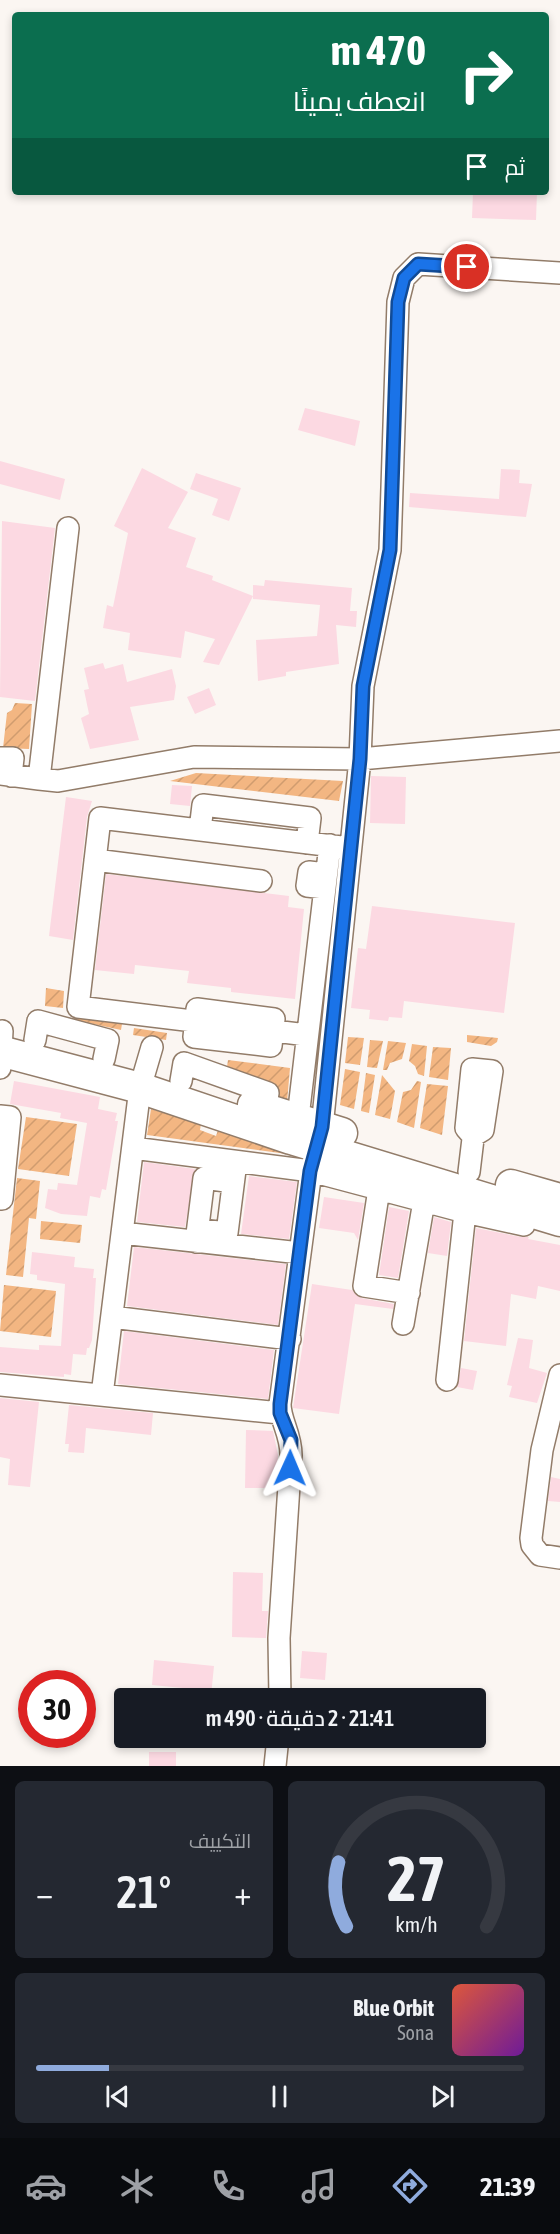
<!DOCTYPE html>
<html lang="ar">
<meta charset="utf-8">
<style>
body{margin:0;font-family:"Asap Condensed",Cairo,sans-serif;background:#242831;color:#f1f3f6;direction:rtl;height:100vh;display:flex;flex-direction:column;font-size:22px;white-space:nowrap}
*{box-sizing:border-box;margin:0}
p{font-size:20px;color:#9ea1a6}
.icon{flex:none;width:33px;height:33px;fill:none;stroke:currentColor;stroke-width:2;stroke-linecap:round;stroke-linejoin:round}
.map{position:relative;height:1766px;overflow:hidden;direction:ltr}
.drawer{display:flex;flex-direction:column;gap:15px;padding:15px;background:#0d0f14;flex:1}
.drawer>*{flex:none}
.top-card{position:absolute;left:12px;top:12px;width:537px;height:183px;border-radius:6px;box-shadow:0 3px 9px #0003;direction:rtl;background:#0b6e4f;color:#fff;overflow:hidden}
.speed{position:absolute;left:18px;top:1670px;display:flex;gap:12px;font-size:30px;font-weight:700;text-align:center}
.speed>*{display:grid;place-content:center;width:78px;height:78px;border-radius:50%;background:#171b24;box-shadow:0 3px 9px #0003;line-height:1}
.speed .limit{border:9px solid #d22;background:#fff;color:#111}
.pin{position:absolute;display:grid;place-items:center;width:51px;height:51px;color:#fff;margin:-26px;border:3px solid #fff;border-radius:50%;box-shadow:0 2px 6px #0007}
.me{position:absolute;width:66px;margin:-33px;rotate:1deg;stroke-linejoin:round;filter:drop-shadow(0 0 4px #0008)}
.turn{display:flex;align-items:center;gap:21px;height:126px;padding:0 24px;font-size:27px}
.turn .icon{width:78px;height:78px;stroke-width:2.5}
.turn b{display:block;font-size:42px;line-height:51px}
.then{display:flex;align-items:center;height:57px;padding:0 24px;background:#0003;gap:12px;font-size:22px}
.big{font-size:45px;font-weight:600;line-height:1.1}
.drawer .card{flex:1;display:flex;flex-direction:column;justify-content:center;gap:9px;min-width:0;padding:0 21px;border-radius:9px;background:#242831}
.drawer .dial{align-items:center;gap:0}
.dial svg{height:156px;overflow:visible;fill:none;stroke:#363941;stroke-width:7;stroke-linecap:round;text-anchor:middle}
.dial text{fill:#f1f3f6;stroke:none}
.song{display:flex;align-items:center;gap:18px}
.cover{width:72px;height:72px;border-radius:9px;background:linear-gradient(135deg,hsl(10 70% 55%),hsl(280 70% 35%))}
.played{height:6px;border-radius:3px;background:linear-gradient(90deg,#8fabdd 15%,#363941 15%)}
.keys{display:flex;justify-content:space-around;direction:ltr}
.heat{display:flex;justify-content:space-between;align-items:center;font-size:33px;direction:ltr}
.drawer .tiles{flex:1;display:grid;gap:15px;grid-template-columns:1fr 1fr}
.card:last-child{grid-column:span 2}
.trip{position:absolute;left:114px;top:1688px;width:372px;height:60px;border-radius:6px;background:#171b24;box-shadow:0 3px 9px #0003;font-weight:600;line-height:60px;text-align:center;direction:rtl}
.dock{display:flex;height:96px;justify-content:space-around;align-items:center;background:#090b0e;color:#9ea1a6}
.dock .icon{width:42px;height:42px}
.dock .selected{color:#8fabdd}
.dock b{font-size:27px;color:#f1f3f6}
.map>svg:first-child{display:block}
.garden{fill:url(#garden-furrows)}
.building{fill:#fcd9e2}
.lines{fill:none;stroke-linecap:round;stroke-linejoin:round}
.street-casing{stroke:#927c69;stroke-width:24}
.secondary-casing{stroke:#927c69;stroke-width:33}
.street{stroke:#fff;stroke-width:21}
.secondary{stroke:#fff;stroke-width:30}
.route-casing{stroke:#114b97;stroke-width:15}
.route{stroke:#1a73e8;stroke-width:10}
</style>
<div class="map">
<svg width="560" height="1766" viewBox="0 0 560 1766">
<defs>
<pattern id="garden-furrows" width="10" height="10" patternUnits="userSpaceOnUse" patternTransform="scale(1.5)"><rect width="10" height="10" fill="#f3b682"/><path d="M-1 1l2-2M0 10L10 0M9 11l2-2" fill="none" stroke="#d09c6f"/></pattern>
</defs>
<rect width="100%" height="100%" fill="#fbf6f2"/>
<path class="garden" d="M15,703L32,704L29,749L3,748L7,713L12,710Z
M196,773L343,781L339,801L170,781Z
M46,988L64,991L63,1008L45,1006Z
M75,1016L122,1024L121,1030L75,1020Z
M134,1028L167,1033L166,1040L133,1035Z
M467,1035L498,1038L497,1042L491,1046L467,1042Z
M348,1037L364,1038L360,1065L345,1063Z
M370,1040L383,1041L377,1068L367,1067Z
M388,1041L406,1043L402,1059L390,1063L387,1070H383Z
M412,1044L427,1046L424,1076L418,1074L415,1066L409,1061Z
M433,1047L451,1048L448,1080L429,1077Z
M228,1060L290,1068L287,1102L276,1099L277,1087L227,1067Z
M345,1069L360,1072L354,1109L340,1105Z
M366,1073L375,1075L369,1113L361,1111Z
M382,1075L395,1091L390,1119L375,1115Z
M417,1081L421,1082L414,1128L397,1122L403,1092L411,1090Z
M427,1084L448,1086L442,1135L420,1128Z
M151,1109L201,1124L200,1130L216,1136L218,1130L287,1154L147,1135Z
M26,1117L77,1124L69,1176L18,1169Z
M17,1178L40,1181L36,1219L29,1218L23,1277L6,1275Z
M41,1221L82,1225L80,1243L40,1239Z
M4,1285L56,1291L51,1337L0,1331Z"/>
<path class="building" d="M473,192H537L536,220L472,218Z
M305,408L360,421L355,446L298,430Z
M0,461L65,479L60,500L0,484Z
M142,468L188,492L168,528L196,538L186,567L213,576L212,580L253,596L219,665L203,662L215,639L185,631L181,658L128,650L130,633L103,628L107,605L113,607L128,533L114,526Z
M501,469L520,470L519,483L532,484L526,517L409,507L410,493L499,499Z
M196,473L241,488L229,521L212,515L218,499L190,489Z
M2,521L55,528L35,701L0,697Z
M265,580L352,588L350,611H357L356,627L336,625L339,664L286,672V676L258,681L256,640L317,636L320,605L253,599V585L264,586Z
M103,663L105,669L123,664L127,682L172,669L176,686L174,700L130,707L139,740L90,749L81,718L89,714L84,690L89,689L84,668Z
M209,688L216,705L195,714L187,697Z
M371,776L406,777L405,824L370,823Z
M172,785L192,786L190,806L170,804Z
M66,797L92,801L87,817L73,940L49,936Z
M106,874L289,896L288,907L304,909L295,999L231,992V988L187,983L189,971L135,965L134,974L95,970Z
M372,906L515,923L504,1013L404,1001L402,1018L389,1017L388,1021L369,1019L370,1010L351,1008L358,948L366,949Z
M14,1081L100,1097L98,1109L117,1113L115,1121H118L106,1190L102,1189L100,1198L90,1196L87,1216L61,1214L45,1208L48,1189L57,1190L58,1183L77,1185L87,1123L60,1118L61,1113L10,1104Z
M144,1162L195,1169L185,1227L137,1222Z
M249,1176L297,1182L289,1239L241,1234Z
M324,1197L364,1203L358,1240L354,1233L319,1228Z
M389,1207L409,1211L398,1278L379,1275Z
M434,1217L451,1222L447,1256L428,1253Z
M476,1228L521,1237H529L528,1239L560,1245V1291L538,1286L536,1299L511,1294L506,1346L464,1341Z
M134,1247L286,1264L278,1325L127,1306Z
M32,1252L75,1257L74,1267L94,1269L93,1278H96L92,1340L89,1348H87L86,1355L73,1354L71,1375L64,1374V1377L0,1372V1347L39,1350V1345L61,1346L65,1284L37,1280V1275L30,1274Z
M312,1284L352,1290L361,1298L394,1304L393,1309L355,1304L339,1414L293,1408Z
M124,1331L274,1350L268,1399L118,1384Z
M518,1338L533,1340L529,1368L547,1373L537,1403L509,1397L512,1386L507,1385Z
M461,1368L477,1371L473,1390L457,1387Z
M0,1398L39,1402L30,1487L8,1485L10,1459L0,1457Z
M69,1405L153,1413L151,1435L86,1428L84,1453L68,1452L69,1444H65Z
M246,1430L273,1431L278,1455L276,1488H245Z
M551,1477L560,1479V1502L548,1501Z
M233,1572L263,1573L262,1611H268L266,1638L232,1637Z
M302,1651L327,1653L325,1680L300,1678Z
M154,1660L214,1666L211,1696L182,1694L183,1688L152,1685Z
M149,1752H176V1766H149Z"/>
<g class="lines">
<g class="street-casing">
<path id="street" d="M0,758H13L11,776
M0,774L39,779L68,528
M39,779L58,781L194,757L360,759L560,741
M200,830L203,805L310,818L307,843
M95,860L261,881
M325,888L307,886L309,872L326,874
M197,1009L274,1019L271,1046L194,1037Z
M307,1035L78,1007L100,818L350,848
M35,1040L38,1021L108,1040L104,1059
M0,1068L2,1031
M472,1069L492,1071L483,1130L473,1136L466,1128Z
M181,1081L184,1063L268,1093L265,1109
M299,1109L330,845
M0,1116L10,1117L2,1199H0
M133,1148L311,1171L465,1212L524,1225L527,1211
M469,1172L475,1122
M379,1189L364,1286L409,1293
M201,1230L227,1233L236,1162
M122,1233L300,1253
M196,1242L204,1178L233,1182
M112,1317L290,1339
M403,1324L424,1201
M560,1375L542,1450L531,1538L532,1545L540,1555L560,1558
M447,1380L465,1212
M0,1385L280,1413
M102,1395L140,1088L152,1047
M280,1698L279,1638L291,1455C291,1433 280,1421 280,1404L311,1171L322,1127L360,759L363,686L390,550L398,302L404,278L418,264L560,273
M275,1766L278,1737"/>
</g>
<g class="secondary-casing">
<path id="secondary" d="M0,1051L140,1088L291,1139L560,1221
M253,1105L342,1133
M511,1185L560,1199"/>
</g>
<use href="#street" class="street"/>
<use href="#secondary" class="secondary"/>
</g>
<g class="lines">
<g class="route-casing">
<path id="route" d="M290,1468L291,1440L280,1413V1404L310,1171L322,1127L360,759L363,686L390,550L398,302L404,278L418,264L467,267"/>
</g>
<use href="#route" class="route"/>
</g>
</svg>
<div class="speed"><div class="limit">30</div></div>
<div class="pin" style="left:467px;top:267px;background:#d93025"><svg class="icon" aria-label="arrive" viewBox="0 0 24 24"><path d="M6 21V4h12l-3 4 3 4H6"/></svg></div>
<svg class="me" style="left:290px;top:1468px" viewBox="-20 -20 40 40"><path d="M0-17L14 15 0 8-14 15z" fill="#1a73e8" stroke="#fff" stroke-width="4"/></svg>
<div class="trip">21:41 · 2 دقيقة · 490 m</div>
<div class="top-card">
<div class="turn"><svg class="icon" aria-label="right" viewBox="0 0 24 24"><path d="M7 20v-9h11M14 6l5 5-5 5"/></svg><div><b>470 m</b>انعطف يمينًا</div></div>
<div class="then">ثم<svg class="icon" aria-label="arrive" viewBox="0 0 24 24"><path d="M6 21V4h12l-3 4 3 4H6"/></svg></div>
</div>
</div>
<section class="drawer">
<div class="tiles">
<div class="card dial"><svg viewBox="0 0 100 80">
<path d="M14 69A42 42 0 1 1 86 69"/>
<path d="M14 69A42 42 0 0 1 10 36" stroke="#8fabdd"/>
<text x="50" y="56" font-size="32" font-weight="700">27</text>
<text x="50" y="72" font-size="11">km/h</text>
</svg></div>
<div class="card"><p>التكييف</p>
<div class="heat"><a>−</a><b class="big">21°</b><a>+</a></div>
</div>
<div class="card">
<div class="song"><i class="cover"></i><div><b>Blue Orbit</b><p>Sona</p></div></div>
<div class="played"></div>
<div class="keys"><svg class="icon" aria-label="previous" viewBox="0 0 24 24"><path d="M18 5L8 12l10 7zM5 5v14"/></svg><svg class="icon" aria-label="pause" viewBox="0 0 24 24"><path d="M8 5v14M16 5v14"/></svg><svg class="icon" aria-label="next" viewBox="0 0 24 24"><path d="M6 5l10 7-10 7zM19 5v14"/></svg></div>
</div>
</div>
</section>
<nav class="dock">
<b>21:39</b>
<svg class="icon selected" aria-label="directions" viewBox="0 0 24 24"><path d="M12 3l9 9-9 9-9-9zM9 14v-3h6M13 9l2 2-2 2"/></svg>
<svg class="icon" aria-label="music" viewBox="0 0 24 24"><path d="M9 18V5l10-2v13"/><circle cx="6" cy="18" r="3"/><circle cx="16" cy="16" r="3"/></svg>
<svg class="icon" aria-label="phone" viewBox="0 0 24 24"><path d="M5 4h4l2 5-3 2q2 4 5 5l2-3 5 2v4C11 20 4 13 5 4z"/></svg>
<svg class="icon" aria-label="climate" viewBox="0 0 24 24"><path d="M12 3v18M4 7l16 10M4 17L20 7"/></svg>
<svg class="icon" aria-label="car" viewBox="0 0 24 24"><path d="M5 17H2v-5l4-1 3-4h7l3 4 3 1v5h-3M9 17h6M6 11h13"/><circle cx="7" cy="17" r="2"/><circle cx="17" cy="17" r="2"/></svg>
</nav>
